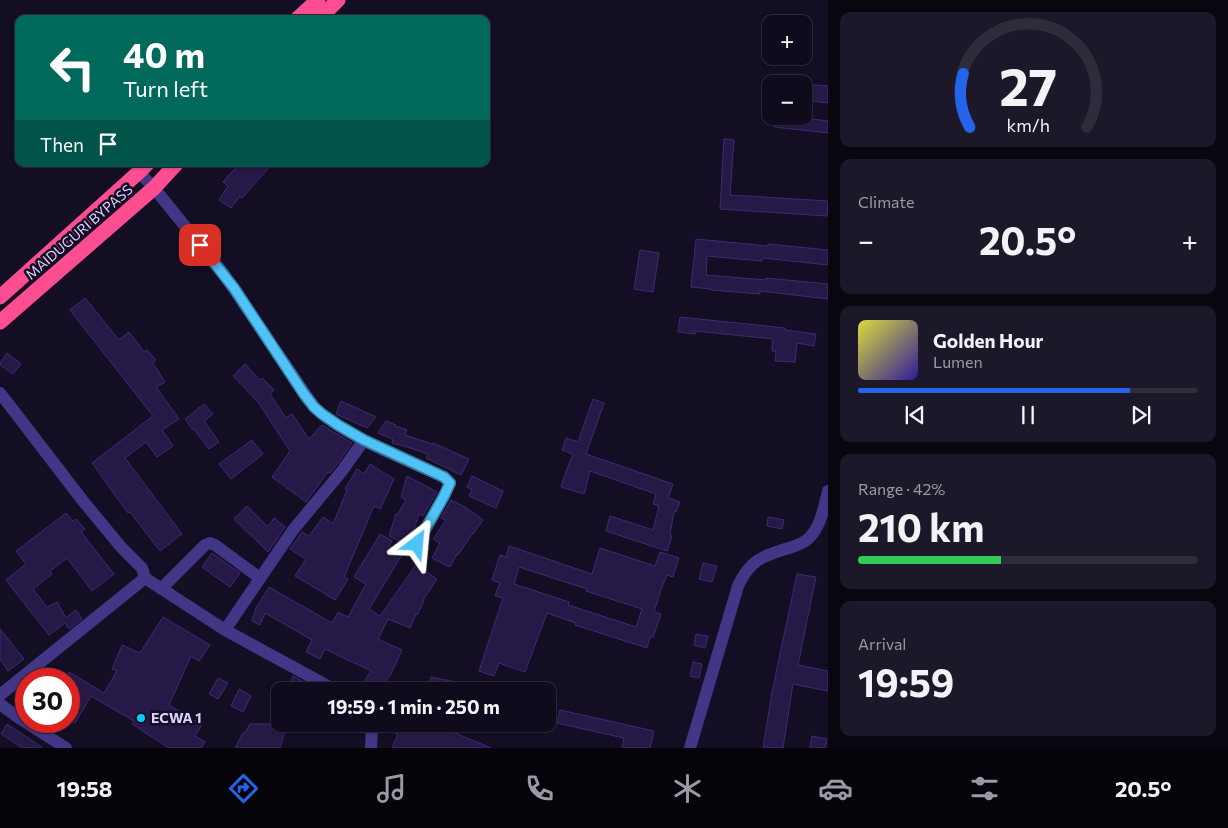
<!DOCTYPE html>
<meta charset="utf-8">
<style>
body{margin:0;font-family:Commissioner,sans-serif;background:#1d1829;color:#f1f3f6;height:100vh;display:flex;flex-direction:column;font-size:19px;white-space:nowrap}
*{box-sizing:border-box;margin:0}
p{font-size:16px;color:#9b9aa3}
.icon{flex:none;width:28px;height:28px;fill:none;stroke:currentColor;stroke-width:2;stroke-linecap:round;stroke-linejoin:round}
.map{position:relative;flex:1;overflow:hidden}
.side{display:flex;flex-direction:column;gap:12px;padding:12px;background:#08060f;width:400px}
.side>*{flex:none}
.banner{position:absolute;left:15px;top:15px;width:475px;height:152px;border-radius:10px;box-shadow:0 1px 4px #0004,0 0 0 1px #2f2b3b;background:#00695c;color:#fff;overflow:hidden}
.tools{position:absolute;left:762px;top:15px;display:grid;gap:10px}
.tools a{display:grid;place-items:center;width:50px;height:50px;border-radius:10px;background:#0f0a1c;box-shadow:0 1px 4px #0004,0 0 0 1px #2f2b3b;font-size:25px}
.speed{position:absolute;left:15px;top:668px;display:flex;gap:10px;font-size:25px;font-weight:700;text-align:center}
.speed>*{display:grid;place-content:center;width:65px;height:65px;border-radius:50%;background:#0f0a1c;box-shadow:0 1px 4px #0004,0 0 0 1px #2f2b3b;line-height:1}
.speed .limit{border:8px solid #d22;background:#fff;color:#111}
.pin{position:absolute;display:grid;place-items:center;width:42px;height:42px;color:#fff;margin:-21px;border-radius:10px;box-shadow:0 2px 8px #0006}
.me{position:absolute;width:55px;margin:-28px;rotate:29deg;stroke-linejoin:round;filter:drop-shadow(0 0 4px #0008)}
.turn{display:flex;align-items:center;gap:18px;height:105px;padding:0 25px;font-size:22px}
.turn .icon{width:65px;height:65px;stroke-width:2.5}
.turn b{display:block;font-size:35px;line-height:42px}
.then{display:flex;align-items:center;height:48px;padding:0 25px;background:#0003;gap:10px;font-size:19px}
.big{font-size:38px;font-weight:700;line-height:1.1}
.side .tile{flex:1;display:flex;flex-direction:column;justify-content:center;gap:8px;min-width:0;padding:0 18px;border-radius:10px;background:#1d1829}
.side .dial{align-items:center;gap:0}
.dial svg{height:130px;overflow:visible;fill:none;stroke:#2f2b3b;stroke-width:7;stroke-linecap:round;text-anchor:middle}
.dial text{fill:#f1f3f6;stroke:none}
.song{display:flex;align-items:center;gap:15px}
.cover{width:60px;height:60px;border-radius:8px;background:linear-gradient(135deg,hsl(60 70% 55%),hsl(250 70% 35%))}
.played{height:5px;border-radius:2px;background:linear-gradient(90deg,#2563eb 80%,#2f2b3b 80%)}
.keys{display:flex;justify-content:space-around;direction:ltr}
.heat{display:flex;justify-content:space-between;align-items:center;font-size:28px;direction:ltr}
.charge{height:8px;border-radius:4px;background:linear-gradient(90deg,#34c759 42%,#2f2b3b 0)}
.trip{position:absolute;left:271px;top:682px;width:285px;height:50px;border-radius:10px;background:#0f0a1c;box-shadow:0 1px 4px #0004,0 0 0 1px #2f2b3b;font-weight:700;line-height:50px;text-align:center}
.tabs{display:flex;height:80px;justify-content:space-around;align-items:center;background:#06040b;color:#9b9aa3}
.tabs .icon{width:35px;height:35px}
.tabs .current{color:#2563eb}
.tabs b{font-size:22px;color:#f1f3f6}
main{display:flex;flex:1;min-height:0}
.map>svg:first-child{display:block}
.building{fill:#271947;stroke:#402a74;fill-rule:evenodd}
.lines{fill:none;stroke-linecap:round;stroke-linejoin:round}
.street{stroke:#413786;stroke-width:12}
.highway{stroke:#ff4d92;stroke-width:15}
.route-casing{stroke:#337fa1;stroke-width:12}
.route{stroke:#4fc3f7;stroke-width:9}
.poi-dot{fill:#00ccfd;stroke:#140e25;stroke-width:2}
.labels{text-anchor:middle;stroke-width:5;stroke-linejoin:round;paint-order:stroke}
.street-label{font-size:14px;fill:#dcd2ff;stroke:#140e25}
.poi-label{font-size:14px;font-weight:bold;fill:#dcd2ff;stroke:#140e25;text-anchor:start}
</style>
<main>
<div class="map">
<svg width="828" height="748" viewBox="0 0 828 748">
<rect width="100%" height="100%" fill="#140e25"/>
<path class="building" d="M804,84L828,86V103L804,100Z
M776,116H788L828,121V133L774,127Z
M724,139L734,140L730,195L828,201L827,216L720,209Z
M239,164H272L242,198L240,196L231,208L219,200L228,186L223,182Z
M696,239L768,246V244L828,250V265L763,258L762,261L707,256L706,275L766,280V278L828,284V299L760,291V294L711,290V289L691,287Z
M640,250L659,253L653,292L634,289Z
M85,298L119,340L129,332L144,352L147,350L156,360L153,363L165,382L156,387L179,419L162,430L173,446L157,457L146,442L125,458L182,534L160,551L130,512L128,513L92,463L153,416L70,310Z
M680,317L785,328V330L816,334L814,346L797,343L795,362L775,361L776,351H772L773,339L695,331V334L678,332Z
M7,353L21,364L13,374L0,365V363Z
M245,364L260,380L262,378L274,390L270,394L286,418L292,414L309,439L322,425L352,443L336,466L330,473L328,472L306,502L272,477L290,451L258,402L233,376Z
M593,399L604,403L586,454L673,484L668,498L680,502L676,512L674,511L670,535L672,536L667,551L606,531L610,516L653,530L659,506L653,504L656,494L590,471L584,494L561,487L566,472L573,454L562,450L566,438L578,442Z
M341,401L376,417L367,428L336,414Z
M204,404L213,414L204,421L219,442L209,449L194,429L193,430L185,419Z
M386,421L396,425L395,426L407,430L405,435L432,444L433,443L469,459L461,475L426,458L428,454L404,446L392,443L393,439L378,433Z
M252,440L263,454L231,479L219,464Z
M370,464L394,479L380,509L374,506L344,577L348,579L335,600L295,576L306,559L290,549L302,532L309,536L323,517L333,524L347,490L345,489L357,469L364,474Z
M407,476L437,492L423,516L419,514L412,536L408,545L389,536L396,514H398L406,500L401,497Z
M472,476L503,491L496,508L469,496L472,489L467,487Z
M451,500L465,507L483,520L473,534H472L458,555L457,554L450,567L432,558L440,543L433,539L446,520L441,518Z
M247,506L268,527L274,518L285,527L268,552L234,519Z
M66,513L73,521L76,519L85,529L81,532L114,574L92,591L67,558L50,571L52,574L33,589L47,607L57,602L66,618L76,610L82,619L69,629L65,623L49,635L6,580L26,564L16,551Z
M768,517L784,520L782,529L767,526Z
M380,534L392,541L389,546L402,555L369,609L380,616L416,565L437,579L423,600L424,601L417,615L416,614L410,628L388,619L378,639L402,650L391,674L379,691H371L362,685L371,671L325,649L320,659L306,652L312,640L265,613L260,625L252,621L256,608L269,587L332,623L338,612L348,617L366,584L354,577Z
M509,546L592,574L600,548L655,566L660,552L679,558L673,577L667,575L662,587L654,612L661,614L653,637H650L647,648L575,625L576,623L547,613L525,672L499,663L494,676L479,671L503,598L495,596L500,583L492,580L500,555L506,557ZM519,567L587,589L586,591L642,609L636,627L568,605L569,602L514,584Z
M212,553L240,573L230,587L202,567Z
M703,563L717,566L712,582L699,579Z
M797,574L816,577L798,665L828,671V691L793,684L783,748H763L772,692Z
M163,617L210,645L199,661L191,656L169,705L202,725L195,736L205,742L201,748H169L132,724L134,721L91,696L75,723L69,719V672L104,693L117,671L112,669L122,645L140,653Z
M0,629L24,659L8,671L0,659Z
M696,634L708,636L705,648L694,645Z
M693,662L702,664L699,678L690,676Z
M293,676L302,681V683L320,691H287Z
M431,677L480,687L479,691H428Z
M218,678L228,683L218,699L209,694Z
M239,689L251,696L243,712L231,706Z
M280,705V724H287L280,748H235L243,733L244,734L250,724H271Z
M560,710L654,731L650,748H622L624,738L557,723Z
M7,724L43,748H23L1,734Z
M380,724H433L491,748H392L398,734L380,729Z
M812,736L827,739L825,748H810Z"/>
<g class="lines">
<path class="street" d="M139,172L154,188L223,273L314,407C347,438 403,458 444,477L450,483L444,496L417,544
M0,393L83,501L121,547L142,568L145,578L225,630L337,691
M161,589L205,545L210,543L215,545L260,578
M225,630L293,530L342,471L364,440
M0,695L145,578
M0,704L16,716L66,748
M371,724L372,726L371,748
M690,748L738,586C751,558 764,556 792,547C798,545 804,543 809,538C821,526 824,507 828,491"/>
<path class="highway" d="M297,19L318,0
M319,19L338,0
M0,297L139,172L147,164
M0,322L154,188L176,164"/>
</g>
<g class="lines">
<g class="route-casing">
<path id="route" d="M200,245L234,288L304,394L314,407L322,414L338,425L364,440L444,477L450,483L444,496L417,544"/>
</g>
<use href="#route" class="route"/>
</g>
<circle class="poi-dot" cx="141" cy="718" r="5"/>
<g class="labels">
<g class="street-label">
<text transform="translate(79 232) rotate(-41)" y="5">MAIDUGURI BYPASS</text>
</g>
<g class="poi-label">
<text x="151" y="723">ECWA 1</text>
</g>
</g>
</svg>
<div class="tools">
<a>+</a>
<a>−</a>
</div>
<div class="speed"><div class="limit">30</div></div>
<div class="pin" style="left:200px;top:245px;background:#d93025"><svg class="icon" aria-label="arrive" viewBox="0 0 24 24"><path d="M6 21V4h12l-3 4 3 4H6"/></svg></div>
<svg class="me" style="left:417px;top:544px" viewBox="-20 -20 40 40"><path d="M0-17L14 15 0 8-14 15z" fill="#4fc3f7" stroke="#fff" stroke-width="4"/></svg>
<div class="trip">19:59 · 1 min · 250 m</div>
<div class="banner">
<div class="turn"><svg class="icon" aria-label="left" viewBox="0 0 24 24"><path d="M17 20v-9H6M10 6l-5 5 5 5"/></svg><div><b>40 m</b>Turn left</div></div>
<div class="then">Then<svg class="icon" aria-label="arrive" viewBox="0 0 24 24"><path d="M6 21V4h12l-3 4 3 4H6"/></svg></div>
</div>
</div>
<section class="side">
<div class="tile dial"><svg viewBox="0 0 100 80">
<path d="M14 69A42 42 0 1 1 86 69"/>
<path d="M14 69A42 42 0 0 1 10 36" stroke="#2563eb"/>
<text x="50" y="56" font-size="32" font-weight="700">27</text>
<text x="50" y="72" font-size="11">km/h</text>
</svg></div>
<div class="tile"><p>Climate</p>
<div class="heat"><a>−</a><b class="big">20.5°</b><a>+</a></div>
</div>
<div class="tile">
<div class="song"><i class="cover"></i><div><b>Golden Hour</b><p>Lumen</p></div></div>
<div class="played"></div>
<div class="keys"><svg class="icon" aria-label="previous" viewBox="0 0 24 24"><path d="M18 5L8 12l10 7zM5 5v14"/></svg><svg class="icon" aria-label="pause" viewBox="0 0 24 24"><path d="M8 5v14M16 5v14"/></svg><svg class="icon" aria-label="next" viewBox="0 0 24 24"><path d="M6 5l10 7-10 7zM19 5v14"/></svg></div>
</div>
<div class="tile"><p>Range · 42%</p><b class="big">210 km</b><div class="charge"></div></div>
<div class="tile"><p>Arrival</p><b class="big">19:59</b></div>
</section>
</main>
<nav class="tabs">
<b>19:58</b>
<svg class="icon current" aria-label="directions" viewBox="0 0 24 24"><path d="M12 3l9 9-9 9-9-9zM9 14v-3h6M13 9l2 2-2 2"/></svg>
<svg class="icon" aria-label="music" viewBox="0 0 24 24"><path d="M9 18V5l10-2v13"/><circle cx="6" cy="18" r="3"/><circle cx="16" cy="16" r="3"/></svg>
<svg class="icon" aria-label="phone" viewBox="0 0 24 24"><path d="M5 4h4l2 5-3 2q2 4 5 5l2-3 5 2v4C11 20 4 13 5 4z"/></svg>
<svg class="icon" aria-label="climate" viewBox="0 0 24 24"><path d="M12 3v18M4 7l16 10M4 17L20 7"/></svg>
<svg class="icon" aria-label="car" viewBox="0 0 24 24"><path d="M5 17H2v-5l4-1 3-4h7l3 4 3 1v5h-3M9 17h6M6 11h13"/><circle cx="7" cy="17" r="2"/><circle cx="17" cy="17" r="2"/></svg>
<svg class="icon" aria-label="filters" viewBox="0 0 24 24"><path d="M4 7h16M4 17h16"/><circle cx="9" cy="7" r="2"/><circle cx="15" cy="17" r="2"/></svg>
<b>20.5°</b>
</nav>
